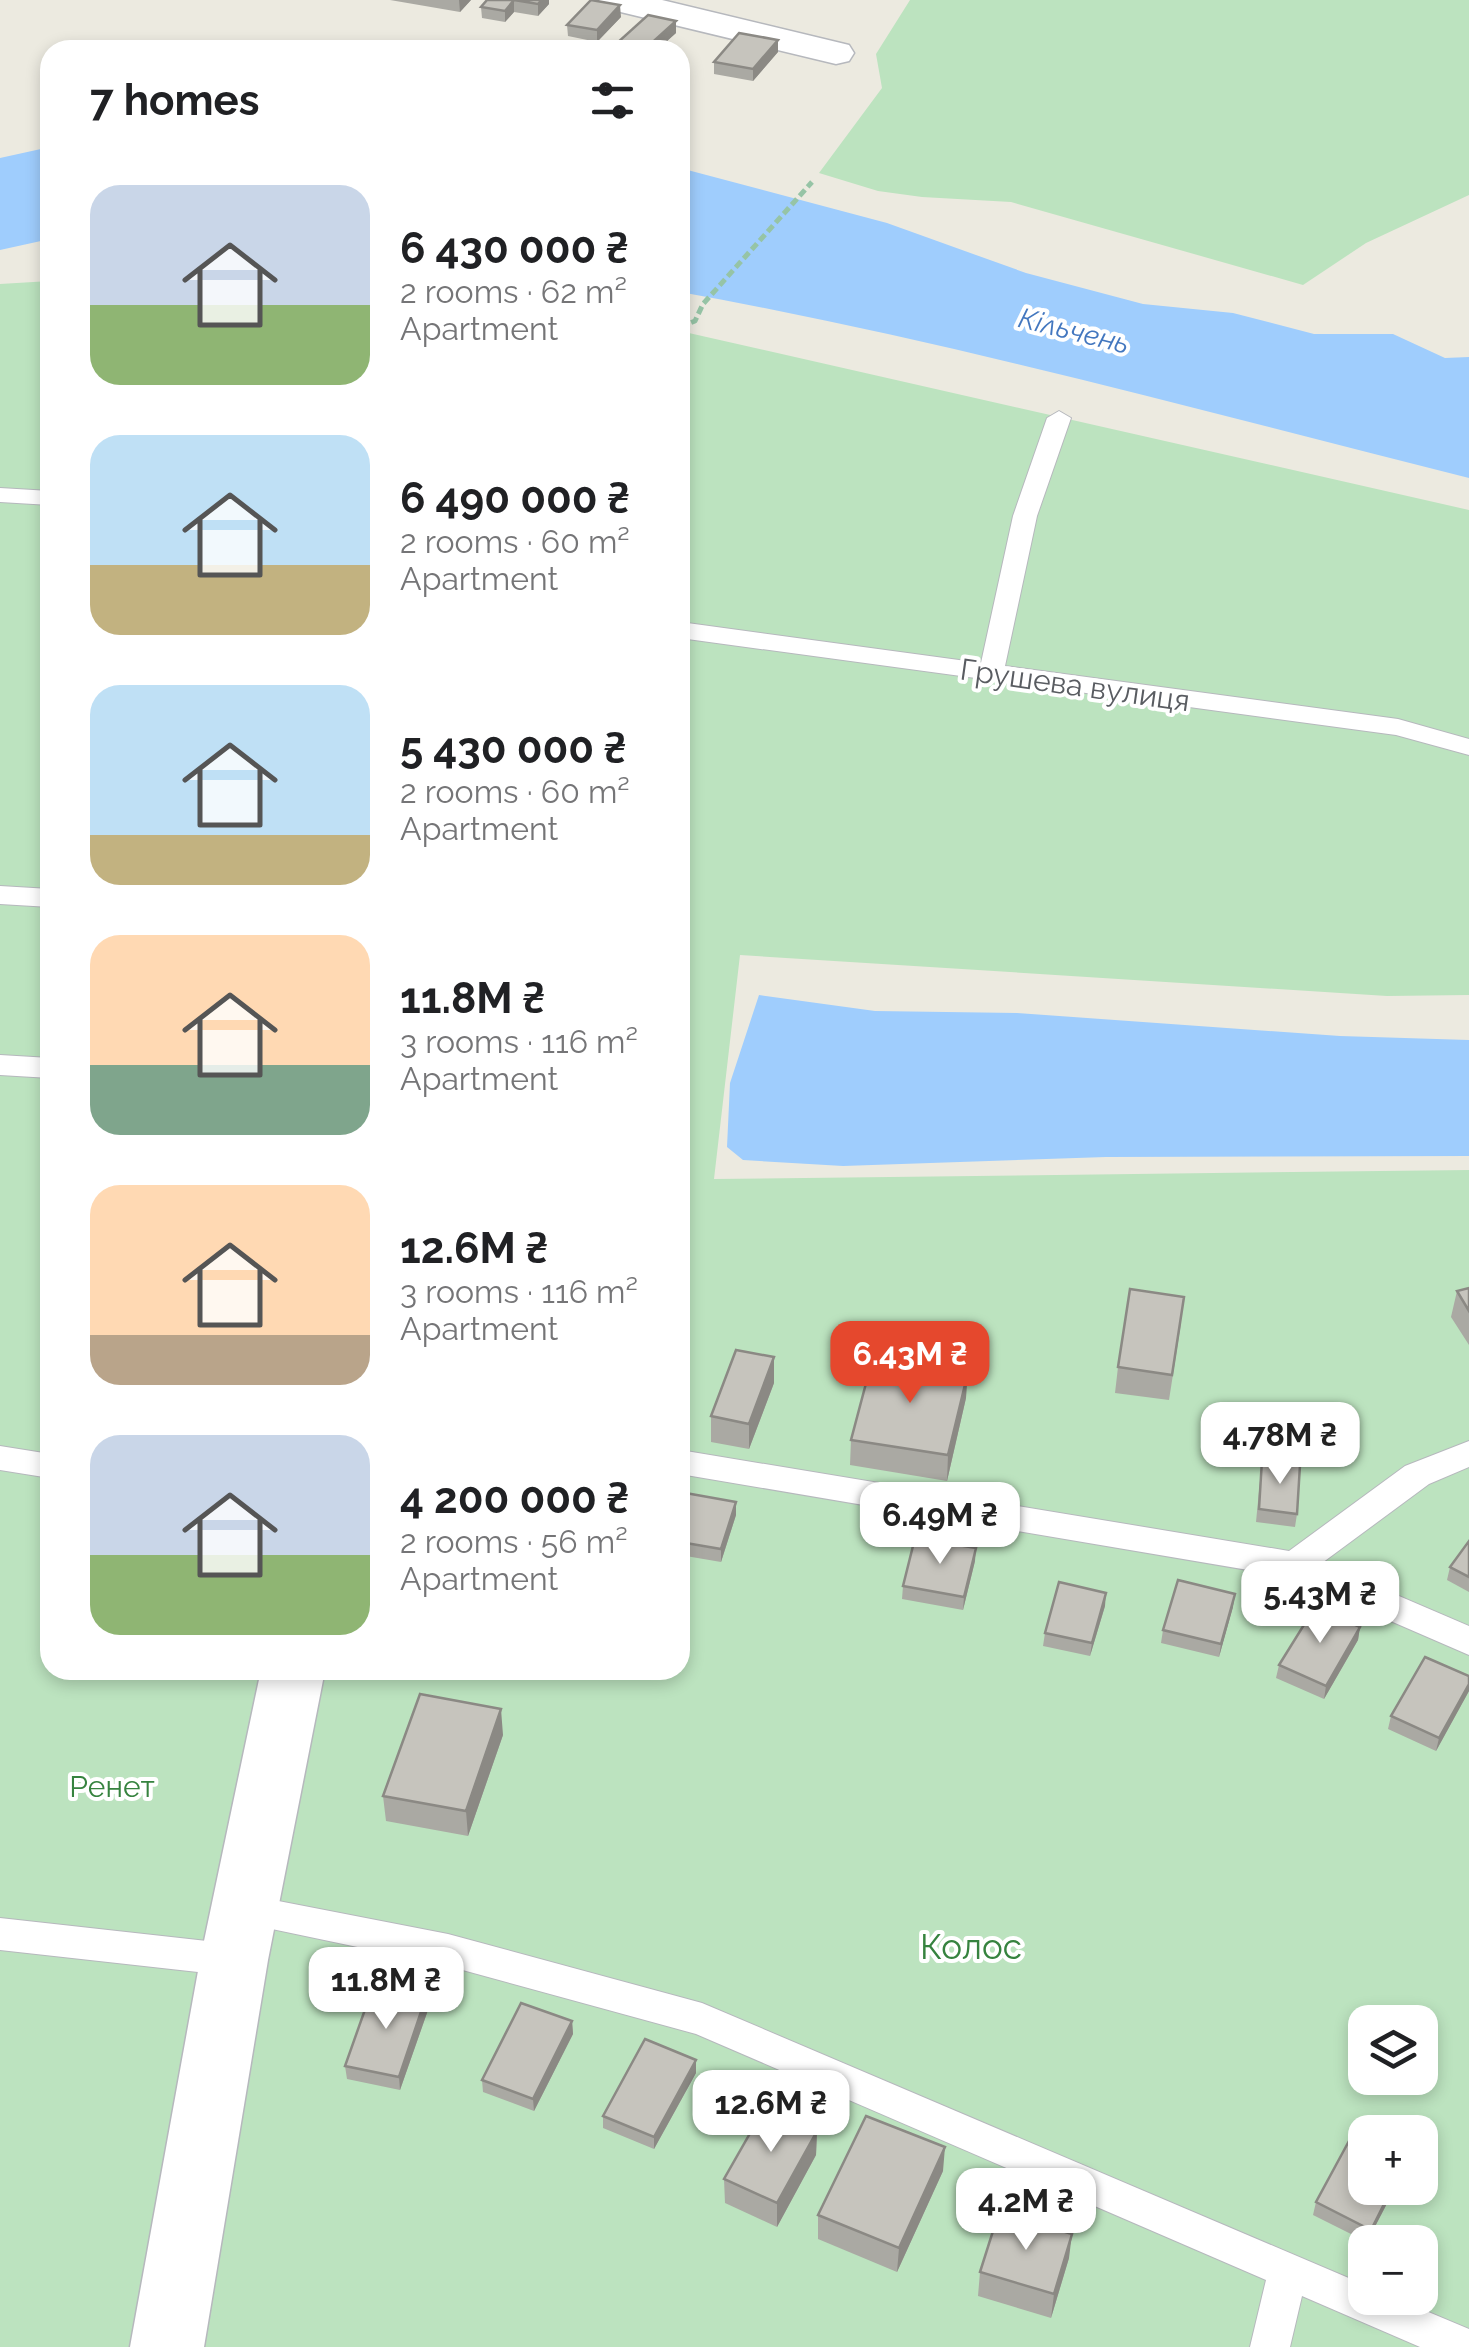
<!DOCTYPE html>
<meta charset="utf-8">
<style>
:root{--surface:#fff;--page:#f2f2f2;--text:#202124;--muted:#757577;--accent:#e5482d}
body{margin:0;font-family:Raleway,sans-serif;background:var(--page);color:var(--text);height:100vh;display:flex;flex-direction:column;font-size:38px;white-space:nowrap}
*{box-sizing:border-box;margin:0}
p{font-size:32px;color:var(--muted)}
.icon{flex:none;width:55px;height:55px;fill:none;stroke:currentColor;stroke-width:2;stroke-linecap:round;stroke-linejoin:round}
.map{position:relative;flex:1;overflow:hidden}
.side{position:absolute;left:40px;top:40px;width:650px;height:1640px;display:flex;flex-direction:column;background:var(--surface);border-radius:30px;box-shadow:0 5px 15px #0003}
.side>*{flex:none}
.controls{position:absolute;left:1348px;top:2005px;display:grid;gap:20px}
.controls a{display:grid;place-items:center;width:90px;height:90px;border-radius:20px;background:var(--surface);box-shadow:0 5px 15px #0003;font-size:50px}
.price{position:absolute;translate:-50% -85px;padding:0 22px;border-radius:20px;background:#fff;color:#222;font-size:32px;line-height:65px;filter:drop-shadow(0 2px 5px #0008)}
.price::after{content:'';position:absolute;left:50%;top:60px;width:30px;height:22px;margin-left:-15px;background:inherit;clip-path:polygon(0 0,100% 0,50% 100%)}
.price.on{background:var(--accent);color:#fff}
ul{padding:0;list-style:none}
li{display:flex;align-items:center;gap:30px;height:250px;padding:0 50px}
li span{display:grid;place-items:center;flex:none;width:280px;height:200px;border-radius:30px;color:#555}
li>.icon{margin-inline-start:auto}
span .icon{width:120px;height:120px;fill:#fffc;stroke-width:1}
li b{font-size:42px}
h2{display:flex;justify-content:space-between;align-items:center;height:120px;padding:0 50px;font-size:42px}
.map>svg:first-child{display:block}
.green{fill:#bce3bf;fill-rule:evenodd}
.water{fill:#9fcdfd}
.lines{fill:none;stroke-linecap:round;stroke-linejoin:round}
.lane-casing{stroke:#b6b8bd;stroke-width:2}
.street-casing{stroke:#b6b8bd;stroke-width:3}
.path{stroke:#96c4a6;stroke-width:5;stroke-dasharray:8 4;stroke-linecap:butt}
.lane{fill:#fff;fill-rule:evenodd}
.street{fill:#fff;fill-rule:evenodd}
.wall{fill:#aaa9a3}
.shaded-wall{fill:#8b8984}
.building{fill:#c6c4bd;stroke:#8b8984;stroke-width:2.5}
.labels{text-anchor:middle;dominant-baseline:central;stroke-width:8;stroke-linejoin:round;paint-order:stroke}
.far-water-label{font-size:28px;font-style:italic;fill:#4377bf;stroke:#fff}
.street-label{font-size:30px;fill:#595c61;stroke:#fff}
.park-label{font-size:30px;fill:#36833f;stroke:#fff}
.near-park-label{font-size:35px;fill:#36833f;stroke:#fff}
</style>
<div class="map">
<svg width="1469" height="2347" viewBox="0 0 1469 2347">
<rect width="100%" height="100%" fill="#eceae0"/>
<path class="green" d="M910,0H1469V195L1366,243L1303,285L1011,202L922,197L878,191L819,173L882,88L876,54Z
M50,281V1670H680V331L1469,510V995L1387,996L740,955L714,1179L1469,1170V2347H0V284ZM1365,2022H1420V2078H1365ZM1365,2132H1420V2188H1365ZM1365,2242H1420V2298H1365Z"/>
<path class="water" d="M50,147V239L0,250V158Z
M680,168L887,223L1026,273L1143,304L1233,313L1314,334H1393L1445,358L1469,357V478C1207,412 946,340 680,292Z
M759,995L875,1011L1017,1013L1340,1036L1469,1040V1156L1106,1157L843,1166L743,1160L727,1147L730,1083Z"/>
<g class="lines">
<g class="lane-casing">
<path id="lane" d="M1059,411L1071,418L1037,516L1005,666L1398,719L1469,739V755L1396,735L680,638V622L981,663L1013,516L1047,418Z
M0,488L50,491V505L0,502Z
M0,886L50,889V907L0,904Z
M0,1055L50,1058V1078L0,1075Z
M1469,1441V1467L1429,1484L1322,1563L1469,1626V1655L1289,1577L680,1474V1450L1289,1551L1405,1466Z
M0,1446L50,1454V1478L0,1470Z
M247,1895L448,1934L702,2003L1365,2285V2298H1395L1469,2329V2347H1420L1302,2296L1290,2347H1250L1266,2280L696,2034L448,1966L234,1921L229,1910L234,1899Z
M0,1918L234,1944L247,1949L253,1960L247,1971L234,1976L0,1950Z"/>
</g>
<g class="street-casing">
<path id="street" d="M599,0H662L849,45L854,53L849,61L836,64L604,8Z
M261,1670H325L268,1960L204,2347H130L200,1960Z"/>
</g>
<path class="path" d="M680,327L695,321L703,304L812,182"/>
<use href="#lane" class="lane"/>
<use href="#street" class="street"/>
</g>
<path class="wall" d="M390,0H471L460,12Z
M487,0H549V4L538,16L514,12L505,22L482,18L481,7Z
M621,17L597,42L568,36L567,25Z
M676,21V33L657,50H617V43Z
M778,52L753,81L714,74V62Z
M1469,1288V1345L1451,1317L1457,1291Z
M1181,1323L1169,1400L1115,1393L1118,1367Z
M774,1357V1383L749,1449L711,1442V1416Z
M966,1398L947,1481L850,1465L851,1440Z
M1262,1460L1297,1514L1295,1527L1256,1522Z
M680,1492L736,1515L721,1562L680,1555Z
M1469,1541V1592L1447,1580L1450,1567Z
M975,1561L963,1610L902,1599L903,1586Z
M1105,1606L1090,1656L1043,1646L1045,1633Z
M1233,1607L1219,1657L1161,1643L1163,1630Z
M1360,1627L1358,1640L1324,1699L1276,1678L1279,1665Z
M1469,1676V1691L1436,1751L1388,1729L1391,1716Z
M503,1735L468,1836L386,1821L383,1796Z
M426,1997L428,2010L400,2090L347,2079L345,2066Z
M572,2021L573,2034L534,2111L483,2092L482,2080Z
M696,2060V2073L654,2149L603,2128V2116Z
M817,2131L816,2155L777,2227L725,2203L724,2179Z
M943,2171L897,2272L818,2239V2215Z
M1395,2188L1367,2242L1313,2215L1316,2202Z
M1069,2258L1051,2318L978,2296L980,2272Z"/>
<path class="shaded-wall" d="M459,0H471L460,12Z
M514,0V12L505,22V11Z
M542,0H549V4L538,16V4Z
M620,5L621,17L597,42V30Z
M676,21V33L657,50H644Z
M778,40V52L753,81V69Z
M774,1357V1383L749,1449V1424Z
M968,1372L966,1398L947,1481L948,1455Z
M736,1502V1515L721,1562V1549Z
M976,1548L975,1561L963,1610L964,1597Z
M1106,1593L1105,1606L1090,1656L1092,1643Z
M1235,1594L1233,1607L1219,1657L1221,1644Z
M1360,1627L1358,1640L1324,1699L1326,1686Z
M1469,1684V1691L1436,1751L1439,1738Z
M501,1709L503,1735L468,1836L466,1811Z
M426,1997L428,2010L400,2090L399,2077Z
M572,2021L573,2034L534,2111L533,2099Z
M696,2060V2073L654,2149V2137Z
M817,2131L816,2155L777,2227V2203Z
M945,2147L943,2171L897,2272L899,2248Z
M1392,2188H1395L1367,2242L1371,2230Z
M1072,2234L1069,2258L1051,2318L1054,2294Z"/>
<path class="building" d="M487,0H542L538,4L514,0L505,11L481,7Z
M591,0L620,5L597,30L567,25Z
M648,15L676,21L644,50L617,43Z
M739,33L778,40L753,69L714,62Z
M1469,1288V1311L1457,1291Z
M1130,1289L1184,1297L1172,1375L1118,1367Z
M736,1350L774,1357L749,1424L711,1416Z
M873,1357L968,1372L948,1455L851,1440Z
M1262,1460L1300,1465L1297,1514L1259,1509Z
M680,1492L736,1502L721,1549L680,1542Z
M915,1538L976,1548L964,1597L903,1586Z
M1469,1541V1577L1450,1567Z
M1178,1580L1235,1594L1221,1644L1163,1630Z
M1059,1582L1106,1593L1092,1643L1045,1633Z
M1315,1607L1360,1627L1326,1686L1279,1665Z
M1425,1657L1469,1676V1684L1439,1738L1391,1716Z
M420,1694L501,1709L466,1811L383,1796Z
M373,1987L426,1997L399,2077L345,2066Z
M521,2003L572,2021L533,2099L482,2080Z
M645,2039L696,2060L654,2137L603,2116Z
M765,2107L817,2131L777,2203L724,2179Z
M866,2116L945,2147L899,2248L818,2215Z
M1356,2128L1365,2132V2188H1392L1371,2230L1316,2202Z
M999,2212L1072,2234L1054,2294L980,2272Z"/>
<g class="labels">
<g class="far-water-label">
<text transform="translate(1074 331) rotate(14)">Кільчень</text>
</g>
<g class="street-label">
<text transform="translate(1075 685) rotate(8)">Грушева вулиця</text>
</g>
<g class="park-label">
<text x="112" y="1786">Ренет</text>
</g>
<g class="near-park-label">
<text x="971" y="1946">Колос</text>
</g>
</g>
</svg>
<div class="controls">
<a><svg class="icon" aria-label="layers" viewBox="0 0 24 24"><path d="M12 4l9 5-9 5-9-5zM3 14l9 5 9-5"/></svg></a>
<a>+</a>
<a>−</a>
</div>
<b class="price on" style="left:910px;top:1406px">6.43M ₴</b>
<b class="price" style="left:1280px;top:1487px">4.78M ₴</b>
<b class="price" style="left:940px;top:1567px">6.49M ₴</b>
<b class="price" style="left:1320px;top:1646px">5.43M ₴</b>
<b class="price" style="left:386px;top:2032px">11.8M ₴</b>
<b class="price" style="left:771px;top:2155px">12.6M ₴</b>
<b class="price" style="left:1026px;top:2253px">4.2M ₴</b>
<section class="side">
<h2>7 homes<svg class="icon" aria-label="filters" viewBox="0 0 24 24"><path d="M4 7h16M4 17h16"/><circle cx="9" cy="7" r="2"/><circle cx="15" cy="17" r="2"/></svg></h2>
<ul>
<li><span style="background:linear-gradient(#c9d6e8 60%,#8fb573 0)"><svg class="icon" aria-label="home" viewBox="0 0 24 24"><path d="M3 11l9-7 9 7M6 9v11h12V9"/></svg></span><div><b>6 430 000 ₴</b><p>2 rooms · 62 m²</p><p>Apartment</p></div></li>
<li><span style="background:linear-gradient(#bfe0f5 65%,#c2b280 0)"><svg class="icon" aria-label="home" viewBox="0 0 24 24"><path d="M3 11l9-7 9 7M6 9v11h12V9"/></svg></span><div><b>6 490 000 ₴</b><p>2 rooms · 60 m²</p><p>Apartment</p></div></li>
<li><span style="background:linear-gradient(#bfe0f5 75%,#c2b280 0)"><svg class="icon" aria-label="home" viewBox="0 0 24 24"><path d="M3 11l9-7 9 7M6 9v11h12V9"/></svg></span><div><b>5 430 000 ₴</b><p>2 rooms · 60 m²</p><p>Apartment</p></div></li>
<li><span style="background:linear-gradient(#ffd9b3 65%,#7fa58c 0)"><svg class="icon" aria-label="home" viewBox="0 0 24 24"><path d="M3 11l9-7 9 7M6 9v11h12V9"/></svg></span><div><b>11.8M ₴</b><p>3 rooms · 116 m²</p><p>Apartment</p></div></li>
<li><span style="background:linear-gradient(#ffd9b3 75%,#b9a48a 0)"><svg class="icon" aria-label="home" viewBox="0 0 24 24"><path d="M3 11l9-7 9 7M6 9v11h12V9"/></svg></span><div><b>12.6M ₴</b><p>3 rooms · 116 m²</p><p>Apartment</p></div></li>
<li><span style="background:linear-gradient(#c9d6e8 60%,#8fb573 0)"><svg class="icon" aria-label="home" viewBox="0 0 24 24"><path d="M3 11l9-7 9 7M6 9v11h12V9"/></svg></span><div><b>4 200 000 ₴</b><p>2 rooms · 56 m²</p><p>Apartment</p></div></li>
</ul>
</section>
</div>
